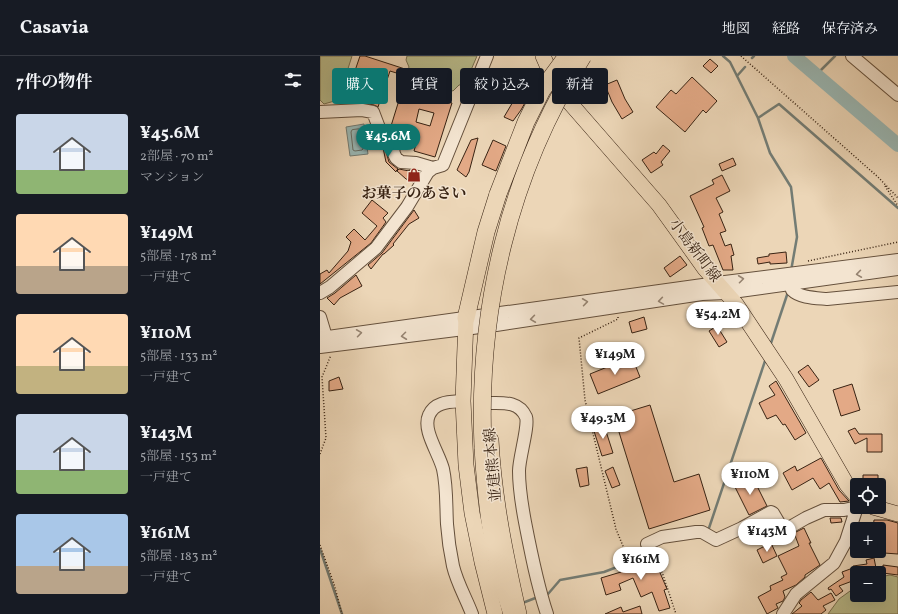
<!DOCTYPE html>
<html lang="ja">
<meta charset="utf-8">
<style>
:root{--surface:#171b24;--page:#20242c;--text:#f1f3f6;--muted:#9ea1a6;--line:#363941;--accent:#0f766e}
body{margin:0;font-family:Vollkorn,"Noto Serif JP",serif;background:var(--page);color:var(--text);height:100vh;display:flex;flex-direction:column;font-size:15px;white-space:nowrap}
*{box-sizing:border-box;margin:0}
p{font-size:13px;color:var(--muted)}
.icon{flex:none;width:22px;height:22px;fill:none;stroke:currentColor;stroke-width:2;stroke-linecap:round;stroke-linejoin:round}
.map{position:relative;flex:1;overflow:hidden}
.drawer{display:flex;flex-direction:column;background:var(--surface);width:320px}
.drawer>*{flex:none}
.guide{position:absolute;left:12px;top:12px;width:380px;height:36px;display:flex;gap:8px}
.controls{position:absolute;left:530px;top:422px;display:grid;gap:8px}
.controls a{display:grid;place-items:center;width:36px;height:36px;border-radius:4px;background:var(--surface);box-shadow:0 4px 16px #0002;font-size:20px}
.price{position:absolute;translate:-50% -34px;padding:0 9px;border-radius:14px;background:#fff;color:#222;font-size:13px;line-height:26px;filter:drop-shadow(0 1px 2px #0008)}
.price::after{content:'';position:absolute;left:50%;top:24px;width:12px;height:9px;margin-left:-6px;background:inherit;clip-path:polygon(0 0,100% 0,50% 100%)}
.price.active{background:var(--accent);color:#fff}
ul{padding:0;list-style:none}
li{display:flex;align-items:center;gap:12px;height:100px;padding:0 16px}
li span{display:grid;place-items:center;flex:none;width:112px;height:80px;border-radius:4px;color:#555}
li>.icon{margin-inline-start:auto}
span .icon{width:48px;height:48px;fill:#fffc;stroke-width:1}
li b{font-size:17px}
h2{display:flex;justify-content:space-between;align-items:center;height:48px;padding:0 16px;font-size:17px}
.pill{padding:0 14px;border-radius:4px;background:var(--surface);box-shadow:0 4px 16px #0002;font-size:14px;line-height:36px}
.pill.active{background:var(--accent);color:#fff}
header{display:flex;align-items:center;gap:24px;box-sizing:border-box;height:56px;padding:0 20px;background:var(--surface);border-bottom:1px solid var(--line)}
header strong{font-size:19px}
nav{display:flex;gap:22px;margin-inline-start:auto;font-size:14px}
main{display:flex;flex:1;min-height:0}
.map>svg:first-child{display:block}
.green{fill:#babd8d;stroke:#797050}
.water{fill:#9ab8b5;stroke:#737c74}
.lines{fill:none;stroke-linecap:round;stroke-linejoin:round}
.shore{stroke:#696e64;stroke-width:1}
.stream{stroke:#737c74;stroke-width:2.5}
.river{stroke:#9ab8b5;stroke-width:14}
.building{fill:#e3a986;stroke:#382313;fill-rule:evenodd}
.minor-casing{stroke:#65503c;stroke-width:14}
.major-casing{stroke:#382313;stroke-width:16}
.highway-casing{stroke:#382313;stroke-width:18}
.path{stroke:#382313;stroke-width:1.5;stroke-dasharray:1 2;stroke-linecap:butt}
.minor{stroke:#f3e4d0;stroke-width:12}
.major{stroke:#ecd6b7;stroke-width:15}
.highway{stroke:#ecd6b7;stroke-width:17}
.highway-bridge-casing{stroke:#382313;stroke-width:18;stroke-linecap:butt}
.highway-bridge{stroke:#ecd6b7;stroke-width:17}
.oneway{stroke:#968472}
.labels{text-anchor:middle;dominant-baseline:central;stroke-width:3;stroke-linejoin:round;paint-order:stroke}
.poi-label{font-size:15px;font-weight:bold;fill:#382313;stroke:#f3e4d0}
.street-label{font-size:15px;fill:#382313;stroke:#f3e4d0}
</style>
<header>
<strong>Casavia</strong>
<nav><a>地図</a><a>経路</a><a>保存済み</a></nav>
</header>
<main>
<section class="drawer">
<h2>7件の物件<svg class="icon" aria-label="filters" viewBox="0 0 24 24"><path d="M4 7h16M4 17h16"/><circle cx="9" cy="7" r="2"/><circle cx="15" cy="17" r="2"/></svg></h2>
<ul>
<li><span style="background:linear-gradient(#c9d6e8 70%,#8fb573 0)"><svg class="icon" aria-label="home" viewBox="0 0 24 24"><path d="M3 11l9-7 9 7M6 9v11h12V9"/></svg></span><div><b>¥45.6M</b><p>2部屋 · 70 m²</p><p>マンション</p></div></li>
<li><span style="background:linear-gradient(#ffd9b3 65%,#b9a48a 0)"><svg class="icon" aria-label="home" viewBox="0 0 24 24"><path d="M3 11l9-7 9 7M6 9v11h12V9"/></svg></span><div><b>¥149M</b><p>5部屋 · 178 m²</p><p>一戸建て</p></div></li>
<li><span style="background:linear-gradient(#ffd9b3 65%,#c2b280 0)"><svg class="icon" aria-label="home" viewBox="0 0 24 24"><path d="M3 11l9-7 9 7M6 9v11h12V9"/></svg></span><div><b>¥110M</b><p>5部屋 · 133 m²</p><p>一戸建て</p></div></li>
<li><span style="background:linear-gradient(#c9d6e8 70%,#8fb573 0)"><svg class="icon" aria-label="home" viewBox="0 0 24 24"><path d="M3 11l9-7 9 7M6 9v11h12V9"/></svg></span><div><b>¥143M</b><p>5部屋 · 153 m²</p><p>一戸建て</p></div></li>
<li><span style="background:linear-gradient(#a9c7e8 65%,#b9a48a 0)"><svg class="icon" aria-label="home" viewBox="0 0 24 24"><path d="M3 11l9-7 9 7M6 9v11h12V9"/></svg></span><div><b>¥161M</b><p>5部屋 · 183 m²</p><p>一戸建て</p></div></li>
</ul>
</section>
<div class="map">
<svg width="578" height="558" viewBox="0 0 578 558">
<rect width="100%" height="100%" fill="#ecd6b7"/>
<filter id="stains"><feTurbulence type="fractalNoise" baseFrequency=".005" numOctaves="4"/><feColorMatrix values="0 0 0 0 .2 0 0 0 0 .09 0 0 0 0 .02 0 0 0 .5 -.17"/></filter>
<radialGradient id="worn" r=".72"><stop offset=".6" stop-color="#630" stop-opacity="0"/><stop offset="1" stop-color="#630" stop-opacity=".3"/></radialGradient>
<path class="green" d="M0,0H32L18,44L4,48L0,44Z
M87,0H157L145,28L139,29L133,35L86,19L89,11L86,4Z
M570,519L578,521V558H508L519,543L537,530V539H559V521Z"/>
<path class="water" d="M44,68L48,98L30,100L26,71Z"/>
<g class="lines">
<path class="shore" d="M39,73L41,74L43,93L42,94L35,95L33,94L31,76L32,74Z"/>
<path class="stream" d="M403,0L410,6L438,62L450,97L471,131L477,181L471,215
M432,2L434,0
M496,19L515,0
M417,20L425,11
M438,62L459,48L578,152
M450,290L468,236
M388,475L446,302
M0,493L22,558
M225,539L228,538L240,524L284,516L297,511L331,492
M205,546L218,541"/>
<path class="river" d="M474,0L578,89"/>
</g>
<path class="building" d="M40,0H45L85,13L83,19L70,15L58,51L54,49L43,47H33L25,44Z
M390,3L398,10L391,17L383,10Z
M372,21L397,45L386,57L383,54L365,76L336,51L351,34L356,38Z
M297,24L305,43L313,56L302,63L292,46L285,29Z
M84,28L104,35L103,37L132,47L115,101L94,95L96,88L79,83V81L96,78L71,70ZM99,53L114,57L110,70L96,66Z
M197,39L206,45L201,54L193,65L184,61Z
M158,82L149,116L146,121L137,114L151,84Z
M173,84L186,90L176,115L162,109Z
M62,87L65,88L67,99L69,106L78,113L76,115V116L66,106Z
M343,89L350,95L341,106L343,109L331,117L322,104L334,96L336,98Z
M413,102L416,109L402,115L399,108Z
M79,113L89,115V114L99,116L93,126L86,123L77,115Z
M402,119L410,135L396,142L403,156L399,158L406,175L400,177L405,190L411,188L414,199L411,200L413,214H403L393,189L389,190L382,172L384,171L370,140L394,128L392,124Z
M52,144L68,157L63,162L66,166L51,187L0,228V218L7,214L9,217L28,195L31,186L26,181L34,173L45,184L57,170L42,157Z
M94,154L99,162L89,168L73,188L74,189L64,198H63L51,213L48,209L62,197Z
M466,196L467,207L450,208V206L438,208L437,202L449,200V198Z
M360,200L367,209L350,221L344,212Z
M36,219L42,230L20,242L14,249L7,242L15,237Z
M324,261L327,273L312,277L309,266Z
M397,270L407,286L399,291L389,275Z
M312,301L320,321L278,338L270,318Z
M488,309L499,324L489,331L478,316Z
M19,321L23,333L9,335V325Z
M456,325L486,377L475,384L465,368L463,369L456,359L447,363L439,347L455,339L449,330Z
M532,328L540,354L521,360L513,334Z
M330,349L354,426L379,418L390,454L329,473L294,360Z
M284,369L293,397L282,400L273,372Z
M535,372L539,378H562V396H547V382L535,388L528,375Z
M501,402L519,434L529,445L520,446L509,427L500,433L493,422L472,434L463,417L475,410L477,415Z
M267,411L269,429L260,431L256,413Z
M293,411L300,429L292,432L285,415Z
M543,419H558V429H543Z
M432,420L447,450L429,459L414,429Z
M510,462H521L522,466L511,467Z
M554,464H567L578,467V498L564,497L565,476L559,475V473H553Z
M484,472L491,487H489L500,509L485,519V521L476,529L463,535L465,541L463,545L456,548L458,552L447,558L438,541L451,534L450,530L463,524L461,521L467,518L458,500L479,490L474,477Z
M451,487L457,500L443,507L437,494Z
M332,498L347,533L344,534L350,552L339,555L332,536L321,541L313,522L299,528L301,534L286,539L281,522L301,516L300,514L322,504V502Z
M554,502L557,517H537V521H534L535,524L519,530L523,535L516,540L511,533L509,534L508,532L524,521L522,516L533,512V510L547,508L546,504Z
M563,509L578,511V519L563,517Z
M491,536L498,544L511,537L515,544L503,550L506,554L501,558H472L482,550L479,547L481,544Z
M320,550L322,558H285L301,551L303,556Z"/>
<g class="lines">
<g class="minor-casing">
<path id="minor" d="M532,0L578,39
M0,56L42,54L53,56L61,77L65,81L68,80L71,81L74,98L76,102L81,106L96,107L113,112
M474,222L472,234C480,242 496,242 507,243L578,236
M0,237L10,231L56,192L87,151L108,116L113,112L123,109L167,0
M0,261L6,281
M0,282L397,227L578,204
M0,291L176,269L382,238L405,237L578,213
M143,345C131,346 115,345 109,359C102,374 119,397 123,413C127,431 126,450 127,468C128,482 130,496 133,510C137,527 146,542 152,558
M169,347C183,347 199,345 206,361C209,370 199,402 199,415C199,432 202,450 205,466C211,497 217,528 227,558
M327,488L342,481L376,476H382L396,484L422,472L451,456L453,457L463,474H465L486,462L504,454H524L537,451
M463,558L476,538L514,507L526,485L537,451"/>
</g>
<g class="major-casing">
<path id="major" d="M223,0L234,25L250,47L339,149L385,213L416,248L466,323L527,429L537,441
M146,262L143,345L146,409L152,457L162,506L175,558
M171,384C174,443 186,501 199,558
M553,451L578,458"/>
</g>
<g class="highway-casing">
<path id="highway" d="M146,262L166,176L178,138
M163,391C165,426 168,461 175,495C179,517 185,537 192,558"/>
</g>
<path class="path" d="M421,0L558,121L578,142
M565,130L578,150
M488,205L578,186
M298,261V263L259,282L265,344L296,473L307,500L319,493
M0,398L6,382L2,321L11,299
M0,489L14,528L22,558
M334,496L343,519L356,558"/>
<use href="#minor" class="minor"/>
<use href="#major" class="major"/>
<use href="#highway" class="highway"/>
<g class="highway-bridge-casing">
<path id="highway-bridge" d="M178,138L206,66L222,34L247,0
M163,391C157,254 189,117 263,0"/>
</g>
<use href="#highway-bridge" class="highway-bridge"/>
</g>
<defs><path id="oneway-chevron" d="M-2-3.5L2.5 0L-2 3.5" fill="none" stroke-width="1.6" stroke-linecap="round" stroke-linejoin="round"/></defs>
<g class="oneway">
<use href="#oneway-chevron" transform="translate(539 218) rotate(172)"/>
<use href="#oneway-chevron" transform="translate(421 223) rotate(-7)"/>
<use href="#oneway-chevron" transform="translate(341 245) rotate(171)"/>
<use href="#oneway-chevron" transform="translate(265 246) rotate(-8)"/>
<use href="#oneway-chevron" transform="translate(213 263) rotate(172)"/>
<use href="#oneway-chevron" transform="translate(39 277) rotate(-8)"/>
<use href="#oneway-chevron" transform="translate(84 280) rotate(173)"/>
</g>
<defs>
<g id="shop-bare" transform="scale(1.08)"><path d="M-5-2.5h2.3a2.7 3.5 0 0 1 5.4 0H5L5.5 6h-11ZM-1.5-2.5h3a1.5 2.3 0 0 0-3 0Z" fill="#8f2418" stroke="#f3e4d0" stroke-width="2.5" paint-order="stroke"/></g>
</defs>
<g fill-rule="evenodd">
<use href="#shop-bare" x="94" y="119"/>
</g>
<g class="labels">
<g class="poi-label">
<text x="94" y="138">お菓子のあさい</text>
</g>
<g class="street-label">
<text transform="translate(374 195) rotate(53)">小島新町線</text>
<text transform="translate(174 409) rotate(-95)">並建熊本線</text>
</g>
</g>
<rect width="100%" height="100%" filter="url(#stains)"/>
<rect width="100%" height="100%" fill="url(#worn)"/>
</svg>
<div class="controls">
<a><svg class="icon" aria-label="locate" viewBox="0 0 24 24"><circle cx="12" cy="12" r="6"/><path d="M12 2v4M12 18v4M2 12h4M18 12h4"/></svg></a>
<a>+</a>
<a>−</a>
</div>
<b class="price active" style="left:68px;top:102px">¥45.6M</b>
<b class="price" style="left:398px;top:280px">¥54.2M</b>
<b class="price" style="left:295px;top:320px">¥149M</b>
<b class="price" style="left:283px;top:384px">¥49.3M</b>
<b class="price" style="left:430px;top:440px">¥110M</b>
<b class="price" style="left:447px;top:497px">¥143M</b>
<b class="price" style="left:321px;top:525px">¥161M</b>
<div class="guide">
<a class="pill active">購入</a>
<a class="pill">賃貸</a>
<a class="pill">絞り込み</a>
<a class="pill">新着</a>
</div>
</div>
</main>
